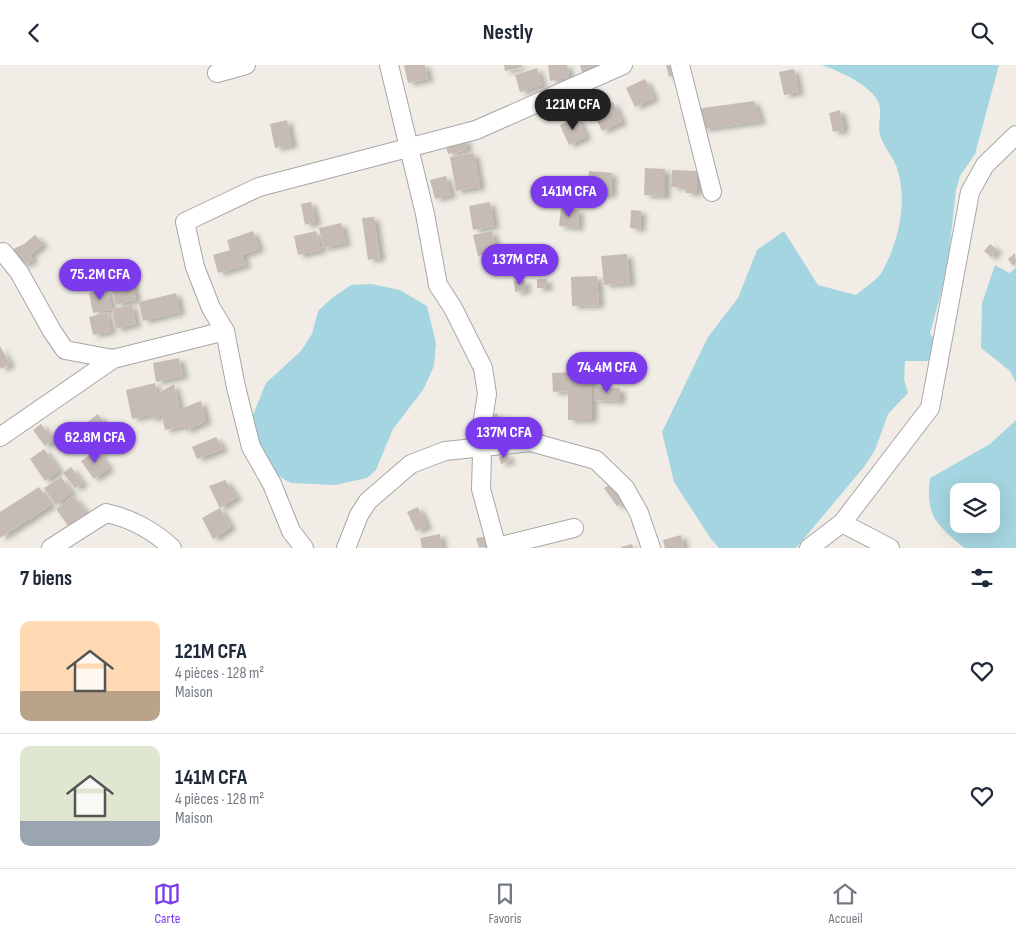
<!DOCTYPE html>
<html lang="fr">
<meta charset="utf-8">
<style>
:root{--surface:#fff;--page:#f6f6f7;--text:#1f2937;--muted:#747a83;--line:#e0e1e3;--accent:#7c3aed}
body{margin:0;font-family:"Sofia Sans Condensed",sans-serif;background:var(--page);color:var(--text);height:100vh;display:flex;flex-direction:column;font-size:19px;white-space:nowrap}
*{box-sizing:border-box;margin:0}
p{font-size:16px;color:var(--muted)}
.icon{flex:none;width:28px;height:28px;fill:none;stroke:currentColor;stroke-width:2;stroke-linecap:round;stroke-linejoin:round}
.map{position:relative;height:483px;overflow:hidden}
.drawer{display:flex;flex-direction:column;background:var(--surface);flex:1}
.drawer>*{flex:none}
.controls{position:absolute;left:950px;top:418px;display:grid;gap:10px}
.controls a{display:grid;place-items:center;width:50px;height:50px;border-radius:10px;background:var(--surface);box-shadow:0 5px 20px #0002;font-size:25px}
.price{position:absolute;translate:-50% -42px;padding:0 11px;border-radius:18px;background:var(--accent);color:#fff;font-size:16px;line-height:32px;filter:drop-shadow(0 1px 2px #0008)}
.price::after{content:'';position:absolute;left:50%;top:30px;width:15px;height:11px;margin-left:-8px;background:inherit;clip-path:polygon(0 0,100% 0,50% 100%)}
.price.current{background:#222;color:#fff}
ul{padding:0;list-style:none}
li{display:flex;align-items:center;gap:15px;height:125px;padding:0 20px}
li+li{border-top:1px solid var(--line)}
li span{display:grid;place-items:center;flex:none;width:140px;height:100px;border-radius:10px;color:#555}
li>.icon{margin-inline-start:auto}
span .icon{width:60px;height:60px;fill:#fffc;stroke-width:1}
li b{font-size:21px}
h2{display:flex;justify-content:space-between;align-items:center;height:60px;padding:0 20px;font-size:21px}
header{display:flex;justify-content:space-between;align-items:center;height:65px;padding:0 20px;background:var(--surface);font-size:22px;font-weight:700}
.tab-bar{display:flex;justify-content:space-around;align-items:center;height:70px;border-top:1px solid var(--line);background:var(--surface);font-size:14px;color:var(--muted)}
.tab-bar a{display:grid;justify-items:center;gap:2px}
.tab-bar .current{color:var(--accent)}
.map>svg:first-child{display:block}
.water{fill:#a5d5e0;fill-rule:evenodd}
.building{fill:#c6bcb5;filter:url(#shadow)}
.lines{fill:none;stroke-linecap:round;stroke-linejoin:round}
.minor-casing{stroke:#a7a7a7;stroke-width:20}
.minor{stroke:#fff;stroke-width:18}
</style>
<header><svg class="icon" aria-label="back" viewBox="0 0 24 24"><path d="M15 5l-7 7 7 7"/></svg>Nestly<svg class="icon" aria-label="search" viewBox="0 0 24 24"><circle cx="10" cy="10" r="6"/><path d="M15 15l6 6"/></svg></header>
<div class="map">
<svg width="1016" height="483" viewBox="0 0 1016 483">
<defs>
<filter id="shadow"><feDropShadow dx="5.5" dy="3" stdDeviation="2.5" flood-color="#0004"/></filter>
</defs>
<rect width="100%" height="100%" fill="#f1ede6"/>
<path class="water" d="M821,0H999L975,89L960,111L956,125L947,205L930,269L940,282L936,296H905L904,314L908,328L888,349L875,385L864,402L796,483H719L711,474L674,417L662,367L708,272L738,233L757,185L784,166L818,220L856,230C864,223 877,215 882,207C899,176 908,137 897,103C893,92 885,83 881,73C877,61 881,54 880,43C878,23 838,5 821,0Z
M995,200L1009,208L1016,203V318L1010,306L981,283L982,238Z
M372,219L400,225L427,241L436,278L434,301L423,325L393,364L376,405L367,413L335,420L291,418L271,407L258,381L251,355L266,318L301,286L312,269L318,246L332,233L351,220Z
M1016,355V483H964C937,460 925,451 930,413L990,379ZM959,426H991V459H959Z"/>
<path class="building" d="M404,0H425L428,14L408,18Z
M504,0H522V2L505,6Z
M548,0H567L569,12L550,16Z
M580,0H597L599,7L583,11Z
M666,0H676L679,9L669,12Z
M537,3L542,20L520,27L515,10Z
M794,4L799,27L784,30L779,7Z
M645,14L654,33L635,42L626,23Z
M754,36L761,56L703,64L696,44Z
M613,37L622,57L602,66L593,46Z
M840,45L844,65L833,67L829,48Z
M577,51L586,72L569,80L560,60Z
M287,55L292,80L275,83L270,59Z
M465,74L467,85L448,89L445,78Z
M474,88L480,122L456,126L450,92Z
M645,103L665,104V131L644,130Z
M672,105L697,106V128H686V122H671Z
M589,106L612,108L611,130L587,129Z
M446,111L451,130L435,134L430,115Z
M311,137L316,157L305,160L301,139Z
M490,137L494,161L473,165L469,141Z
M561,143L579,145L578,163L559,161Z
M631,145L641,146L640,164L630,163Z
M374,152L380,193L368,195L362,153Z
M341,158L346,178L323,183L319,163Z
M253,166L259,184L242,190L246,200L218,208L213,190L230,185L227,175Z
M316,166L321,185L298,190L294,171Z
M492,166L497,187L478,191L473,170Z
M35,170L43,179L30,190L33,195L23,200L13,184L24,179Z
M990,179L997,185L991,192L984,186Z
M1015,188L1016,198L1013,201L1008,194Z
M627,189L630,218L604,220L601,191Z
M597,211L599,240L572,241L571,212Z
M132,214L136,235L116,240L111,219Z
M537,214H547V223H537Z
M525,215V226L515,227L514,216Z
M107,223L112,244L93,248L89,228Z
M176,228L180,247L143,256L139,237Z
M132,240L136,259L116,264L112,244Z
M107,247L111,266L93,270L89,252Z
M0,281L10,299L1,304L0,302Z
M179,293L183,311L156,317L153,298Z
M576,307L577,313H592V355H568V326L553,327L552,308Z
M155,318L157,329L174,319L180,344L201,336L206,356L185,366L184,361L165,365L162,350L151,354L149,350L132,354L126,325Z
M594,322L620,323V336L594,335Z
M497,348L499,354L495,356L492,350Z
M98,349L115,373L100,386L82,361Z
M41,359L53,375L45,381L33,365Z
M216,372L223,384L197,394L192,382Z
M44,384L59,405L45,416L30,394Z
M97,385L109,403L94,414L81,396Z
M507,388L510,396L501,399L499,392Z
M71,402L83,418L75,423L63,408Z
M61,412L72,428L56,440L44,423Z
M225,415L237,432L220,443L209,421Z
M612,418L625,436L617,441L604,423Z
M39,422L51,440L0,473V447Z
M73,431L90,452L72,466L56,444Z
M418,442L427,461L416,466L407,447Z
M220,443L231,462L213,474L202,453Z
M440,469L442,483H422L420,473Z
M681,470L684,483H665L663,475Z
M489,471L492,480L479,483L476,473Z
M632,479L633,483H621V482Z"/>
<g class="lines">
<g class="minor-casing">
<path id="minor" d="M389,0L425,149L438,220L453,243L483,303L487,329L483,354L481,424L497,483
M680,0L712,127
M217,8L246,0
M3,187L19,207L52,266L65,285L113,294
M0,372L113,294L225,266
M842,458L890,483
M497,482L574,463
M51,483L106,448C130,453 154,466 172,483
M304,483L291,466L272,419L251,382L236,322L225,266L211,243L195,202L185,157L259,122L476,65L623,0
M346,483L359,450L368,436L411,399L445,386L531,377L596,395L625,423L639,448L651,483
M809,483L842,458L930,343L970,127L985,100L1016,70"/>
</g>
<use href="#minor" class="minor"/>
</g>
</svg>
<div class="controls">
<a><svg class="icon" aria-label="layers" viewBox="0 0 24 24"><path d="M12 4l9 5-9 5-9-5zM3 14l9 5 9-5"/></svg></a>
</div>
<b class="price current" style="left:573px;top:66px">121M CFA</b>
<b class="price" style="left:569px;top:153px">141M CFA</b>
<b class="price" style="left:520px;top:221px">137M CFA</b>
<b class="price" style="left:100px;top:236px">75.2M CFA</b>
<b class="price" style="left:607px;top:329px">74.4M CFA</b>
<b class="price" style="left:504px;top:394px">137M CFA</b>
<b class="price" style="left:95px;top:399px">62.8M CFA</b>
</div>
<section class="drawer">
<h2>7 biens<svg class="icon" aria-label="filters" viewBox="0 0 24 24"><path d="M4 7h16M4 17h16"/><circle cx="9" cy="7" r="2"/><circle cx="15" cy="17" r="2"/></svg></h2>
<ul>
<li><span style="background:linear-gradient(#ffd9b3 70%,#b9a48a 0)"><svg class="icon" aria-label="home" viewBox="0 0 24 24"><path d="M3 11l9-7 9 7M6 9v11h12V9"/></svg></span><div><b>121M CFA</b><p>4 pièces · 128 m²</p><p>Maison</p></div><svg class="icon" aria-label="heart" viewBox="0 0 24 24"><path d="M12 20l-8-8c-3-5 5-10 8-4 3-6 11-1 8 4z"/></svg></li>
<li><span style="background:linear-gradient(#dfe7d0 75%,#9aa5b1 0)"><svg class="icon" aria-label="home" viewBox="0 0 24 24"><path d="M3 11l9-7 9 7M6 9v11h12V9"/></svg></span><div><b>141M CFA</b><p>4 pièces · 128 m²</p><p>Maison</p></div><svg class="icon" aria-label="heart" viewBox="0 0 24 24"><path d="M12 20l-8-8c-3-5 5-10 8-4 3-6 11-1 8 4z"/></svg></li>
</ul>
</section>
<nav class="tab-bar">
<a class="current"><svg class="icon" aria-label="map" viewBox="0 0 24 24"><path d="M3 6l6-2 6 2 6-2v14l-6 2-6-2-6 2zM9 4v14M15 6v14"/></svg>Carte</a>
<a><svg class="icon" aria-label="saved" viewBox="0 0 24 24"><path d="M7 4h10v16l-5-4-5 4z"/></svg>Favoris</a>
<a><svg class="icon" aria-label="home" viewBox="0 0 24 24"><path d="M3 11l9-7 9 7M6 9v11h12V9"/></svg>Accueil</a>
</nav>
